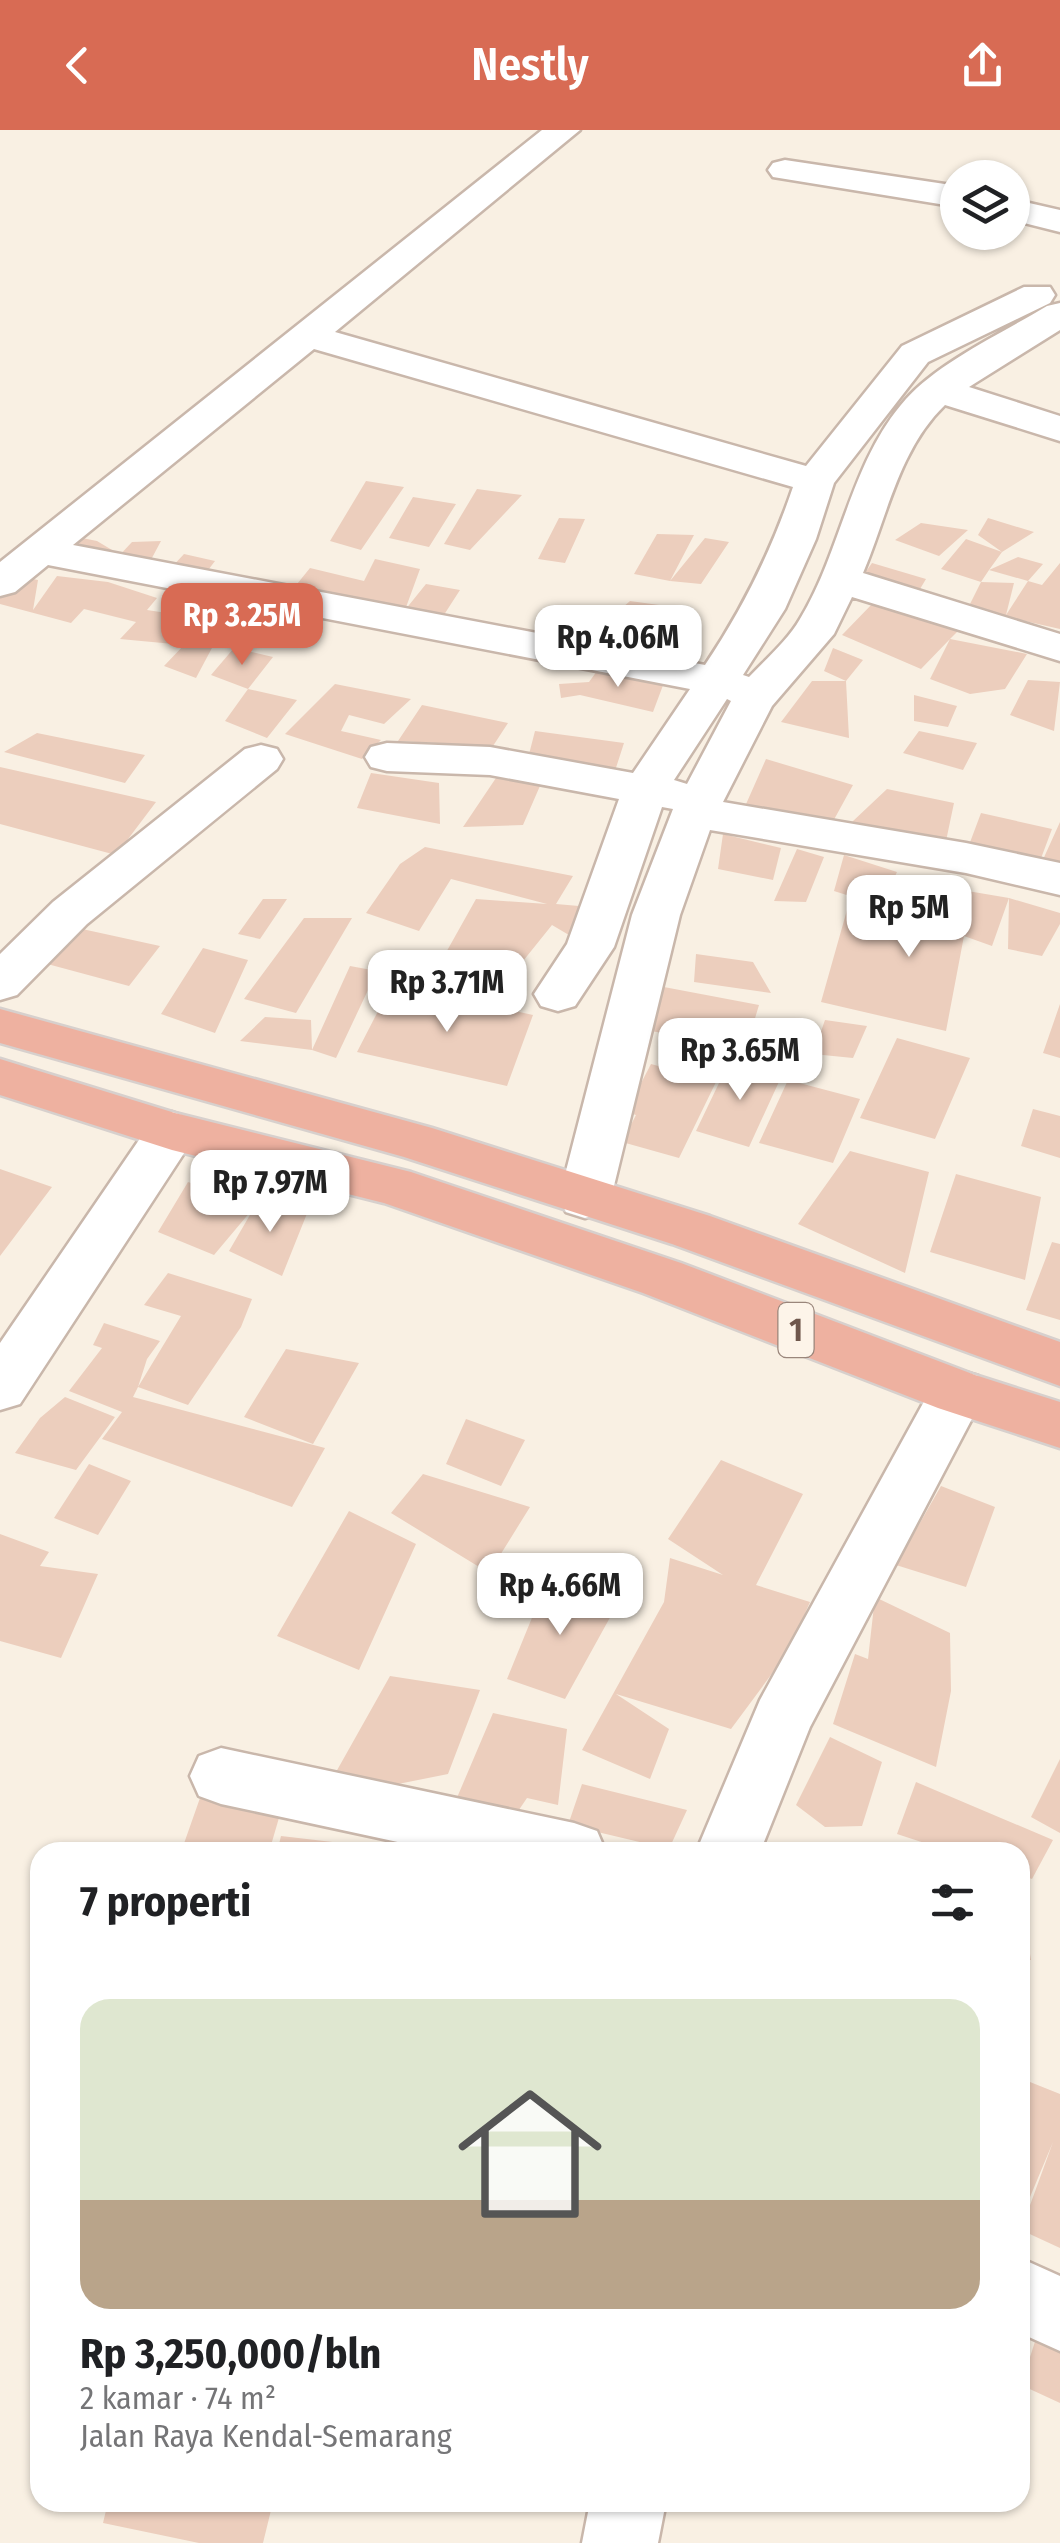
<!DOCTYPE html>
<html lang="id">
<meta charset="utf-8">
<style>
:root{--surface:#fff;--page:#f2f2f2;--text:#202124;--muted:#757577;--accent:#d86b54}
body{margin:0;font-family:"Fira Sans Condensed",sans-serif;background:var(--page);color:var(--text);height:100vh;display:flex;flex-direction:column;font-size:38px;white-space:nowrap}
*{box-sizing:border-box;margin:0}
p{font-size:32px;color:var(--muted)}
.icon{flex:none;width:55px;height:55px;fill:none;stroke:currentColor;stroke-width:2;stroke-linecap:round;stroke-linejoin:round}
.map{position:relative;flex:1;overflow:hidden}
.side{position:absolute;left:30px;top:1712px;width:1000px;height:670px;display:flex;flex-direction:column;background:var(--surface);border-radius:30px;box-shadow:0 2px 8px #0004}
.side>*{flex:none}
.controls{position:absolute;left:940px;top:30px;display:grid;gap:20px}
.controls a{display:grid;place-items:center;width:90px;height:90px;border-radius:50%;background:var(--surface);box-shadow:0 2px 8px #0004;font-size:50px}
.price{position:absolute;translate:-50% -85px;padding:0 22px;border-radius:20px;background:#fff;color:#222;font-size:32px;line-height:65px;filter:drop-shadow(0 2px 5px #0008)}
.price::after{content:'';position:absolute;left:50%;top:60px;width:30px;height:22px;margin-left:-15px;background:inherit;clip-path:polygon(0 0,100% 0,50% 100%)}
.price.on{background:var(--accent);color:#fff}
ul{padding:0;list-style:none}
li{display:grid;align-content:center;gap:20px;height:530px;padding:0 50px}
li span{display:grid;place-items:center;height:310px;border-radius:30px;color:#555}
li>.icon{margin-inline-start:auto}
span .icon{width:180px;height:180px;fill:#fffc;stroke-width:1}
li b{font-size:42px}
h2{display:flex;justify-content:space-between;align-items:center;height:120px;padding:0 50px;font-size:42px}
header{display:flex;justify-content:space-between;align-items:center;height:130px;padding:0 50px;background:var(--accent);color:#fff;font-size:45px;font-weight:600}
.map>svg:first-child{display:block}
.building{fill:#eccebd}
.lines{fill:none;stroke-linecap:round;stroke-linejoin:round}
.street-casing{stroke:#c9b7ab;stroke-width:5}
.highway-casing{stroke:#d7d0cd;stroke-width:5}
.street{fill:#fff;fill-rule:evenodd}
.highway{fill:#eeb1a0;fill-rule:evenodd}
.labels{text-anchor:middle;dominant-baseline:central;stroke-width:8;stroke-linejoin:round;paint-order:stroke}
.shield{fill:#fdf4e9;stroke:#9a867b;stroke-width:2.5}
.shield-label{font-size:32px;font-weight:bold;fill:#6f574c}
</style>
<header><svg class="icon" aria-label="back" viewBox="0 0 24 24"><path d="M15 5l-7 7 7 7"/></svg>Nestly<svg class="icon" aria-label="share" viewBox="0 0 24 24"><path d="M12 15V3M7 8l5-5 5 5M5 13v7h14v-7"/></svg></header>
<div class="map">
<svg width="1060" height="2413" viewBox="0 0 1060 2413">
<rect width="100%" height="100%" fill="#f9f0e3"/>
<path class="building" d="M366,351L404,357L361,420L330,411Z
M477,359L522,365L470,420L444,414Z
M413,367L456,374L429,417L389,408Z
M559,388L585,389L565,433L538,429Z
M988,388L1034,402L1002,422L989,440L1018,427L1043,434L1028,451L989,440L981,452L941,439L966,409L1002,422L978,405Z
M921,393L968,400L939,426L895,410Z
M657,404L694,405L670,451L705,408L729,412L701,454L670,451L634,444Z
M67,405L97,411L112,420L102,444L132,412L161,411L138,454L46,433Z
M184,424L215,431L193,460L156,454Z
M375,429L420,439L405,480L426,454L460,460L440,491L293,459L310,438L364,451Z
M872,433L926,449L917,464L860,450Z
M1060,433V499L968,478L981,452L1014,453L1006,485L1028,451L1042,455Z
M0,443L38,450L33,480L57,446L108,452L157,468L147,480L193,487L184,515L213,516L196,548L164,536L184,515L120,509L136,492L84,479L71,493L0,474Z
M630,471L695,480L691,498L614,485Z
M874,472L958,501L950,509L1027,524L1005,559L970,564L930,549L950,509L921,539L842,505Z
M225,481L260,483L237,503L216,493Z
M234,518L273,527L248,559L211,545Z
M833,518L863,530L846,551L824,541Z
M597,541L665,550L653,582L580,565L561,568L559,554L589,552Z
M1028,550L1060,552L1054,601L1010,585Z
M812,551H846L849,608L781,592Z
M335,554L411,569L384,594L349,585L341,601L381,610L362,629L285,604Z
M248,559L297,570L267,608L225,591Z
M914,565L957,576L948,597L914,591Z
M422,575L508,593L493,616L398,611Z
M535,601L624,613L613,647L527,632Z
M919,601L977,613L963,640L903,623Z
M37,603L145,625L125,653L4,622Z
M766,629L853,655L820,715L735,699Z
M0,637L156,672L116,725L0,694Z
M500,642L543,649L523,695L463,697Z
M371,643L439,653L440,694L357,678Z
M887,659L954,673L946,711L852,692Z
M981,683L1052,699L1040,731L969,715Z
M1060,692V738L1041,734Z
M723,704L781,718L773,750L718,739Z
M425,717L573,746L556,774L579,776L593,790L574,808L552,795L503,856L439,835L476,769L547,774L451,749L419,801L366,783L400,734Z
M797,719L824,727L806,772L774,771Z
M844,725L897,742L881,776L834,761Z
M950,758L1009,768L992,816L964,806L946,901L821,872L847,780L959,805L933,797Z
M1009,768L1060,783V794L1042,826L1008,819Z
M263,769H287L260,809L238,804Z
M304,788H352L296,883L244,869Z
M73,797L160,816L129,856L40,832Z
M203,818L248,830L215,903L161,884Z
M696,824L753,832L771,863L694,852Z
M350,836L377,841L336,928L312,920L240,911L265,887L311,890L312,920Z
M392,854L533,885L507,956L357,922Z
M648,854L759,875L747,915L636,899Z
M1060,874V928L1043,923Z
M825,890L867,896L853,928L813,924Z
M897,908L970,928L935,1009L860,988Z
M730,930L783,943L749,1017L696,1001Z
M651,934L716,952L679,1028L622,1012L636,985L626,982Z
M788,950L860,969L833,1033L759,1013Z
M1033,979L1060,986V1028L1021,1016Z
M850,1021L929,1042L905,1143L798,1094Z
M0,1039L52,1057L0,1126Z
M956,1044L1041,1067L1025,1150L930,1122Z
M188,1052L256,1075L214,1125L158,1102Z
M261,1066L308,1081L282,1146L229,1121Z
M1052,1112L1060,1114V1190L1026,1180Z
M168,1143L252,1169L241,1197L188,1275L138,1257L133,1267L325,1318L292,1377L102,1309L122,1282L69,1261L102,1218L93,1215L104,1193L160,1211L147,1229L138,1257L181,1186L144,1175Z
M286,1219L359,1233L313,1314L244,1287Z
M65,1267L115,1287L76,1340L15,1323L40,1288Z
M466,1289L525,1310L501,1356L446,1334Z
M721,1330L803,1364L756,1455L810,1472L788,1522L731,1599L616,1564L669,1599L650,1649L582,1620L664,1472L670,1428L723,1445L668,1409Z
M89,1334L131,1351L98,1405L54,1388Z
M423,1344L530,1377L489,1443L391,1383Z
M941,1356L995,1377L966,1457L896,1435Z
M349,1381L416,1414L359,1540L277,1506Z
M0,1404L49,1422L40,1436L98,1444L61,1528L0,1511Z
M549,1446L618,1473L565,1569L507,1549Z
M875,1467L950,1503L951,1561L936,1637L833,1594L855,1524L868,1529Z
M390,1546L480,1560L448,1644L388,1656L331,1651Z
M493,1583L567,1599L558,1675L527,1668L506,1699L456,1670Z
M830,1607L882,1632L862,1696L825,1697L796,1675Z
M1060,1629V1703L1031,1687Z
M916,1652L1053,1710L1032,1749L1020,1745V1722H952L897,1704Z
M582,1654L687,1680L669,1719L568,1695Z
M200,1668L281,1681L269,1722H181Z
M281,1706L367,1716L366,1722H277Z
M1020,1775H1022L1031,1830H1020Z
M1025,1950L1060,1964V2118L1021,2100L1053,2012L1025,2079L1020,2077V1963Z
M1041,2193L1060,2203V2273L1021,2255Z
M108,2372H273L263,2413H199L103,2393Z"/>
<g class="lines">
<g class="street-casing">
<path id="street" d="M542,0H580L335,202L806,336L902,216L1024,157H1050L1055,165L1050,173L928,232L834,353L816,409L785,479L743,545L749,547C766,529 788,510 800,489C842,420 850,332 906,269C939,232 1004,202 1047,176L1060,173V200L969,257L1060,286V311L945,275C899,319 887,387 863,443L1060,504V531L852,467L834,504L772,576L723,672L966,713L1060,733V765L966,743L710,700L680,785L611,1068L604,1082L585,1088L566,1082L559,1068L632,785L673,679L662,677L614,817L575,876L558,881L541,876L534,864L567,814L619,669L490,645L387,641L371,637L365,627L371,617L387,613L490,617L633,643L690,559L48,435L15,462L0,466V432ZM314,219L793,357C771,422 743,478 705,535L73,415ZM727,569L731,571L687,654L674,650Z
M785,30L958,56V77L773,47L768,40L773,33Z
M1012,69L1060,80V102L1012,90Z
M261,615L277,619L283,629L277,639L87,794L17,865L0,870V824L53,772L245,619Z
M172,982L190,988L198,1001L190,1014L20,1274L0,1280V1213L154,988Z
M958,1240L978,1246L986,1262L810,1597L760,1722H696L760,1570L938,1246Z
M221,1618L574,1693L597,1701L606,1722H444L221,1674L199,1666L190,1646L199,1626Z
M1020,2128L1060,2146V2221L1020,2203Z
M590,2372H666L658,2413H582Z"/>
</g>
<g class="highway-casing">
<path id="highway" d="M0,879L432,998L710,1086L1060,1212V1256L672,1114L404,1027L0,913Z
M0,929L175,983L411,1042L681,1133L975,1245L1060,1272V1318L938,1278L643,1163L384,1073L172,1020L0,965Z"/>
</g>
<use href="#street" class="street"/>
<use href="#highway" class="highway"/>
</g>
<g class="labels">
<rect class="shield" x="778.5" y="1173" width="35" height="54" rx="8"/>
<g class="shield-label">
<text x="796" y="1200">1</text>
</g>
</g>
</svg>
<div class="controls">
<a><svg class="icon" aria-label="layers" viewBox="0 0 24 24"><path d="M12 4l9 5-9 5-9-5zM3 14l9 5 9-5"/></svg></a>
</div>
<b class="price on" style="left:242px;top:538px">Rp 3.25M</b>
<b class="price" style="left:618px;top:560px">Rp 4.06M</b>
<b class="price" style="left:909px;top:830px">Rp 5M</b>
<b class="price" style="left:447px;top:905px">Rp 3.71M</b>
<b class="price" style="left:740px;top:973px">Rp 3.65M</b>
<b class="price" style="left:270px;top:1105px">Rp 7.97M</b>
<b class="price" style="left:560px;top:1508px">Rp 4.66M</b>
<section class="side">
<h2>7 properti<svg class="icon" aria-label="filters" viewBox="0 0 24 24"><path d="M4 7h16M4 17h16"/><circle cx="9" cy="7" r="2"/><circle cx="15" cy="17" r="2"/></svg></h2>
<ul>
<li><span style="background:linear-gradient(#dfe7d0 65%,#b9a48a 0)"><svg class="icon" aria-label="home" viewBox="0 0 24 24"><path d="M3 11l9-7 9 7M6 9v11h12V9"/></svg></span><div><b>Rp 3,250,000/bln</b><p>2 kamar · 74 m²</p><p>Jalan Raya Kendal-Semarang</p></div></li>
</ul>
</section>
</div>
